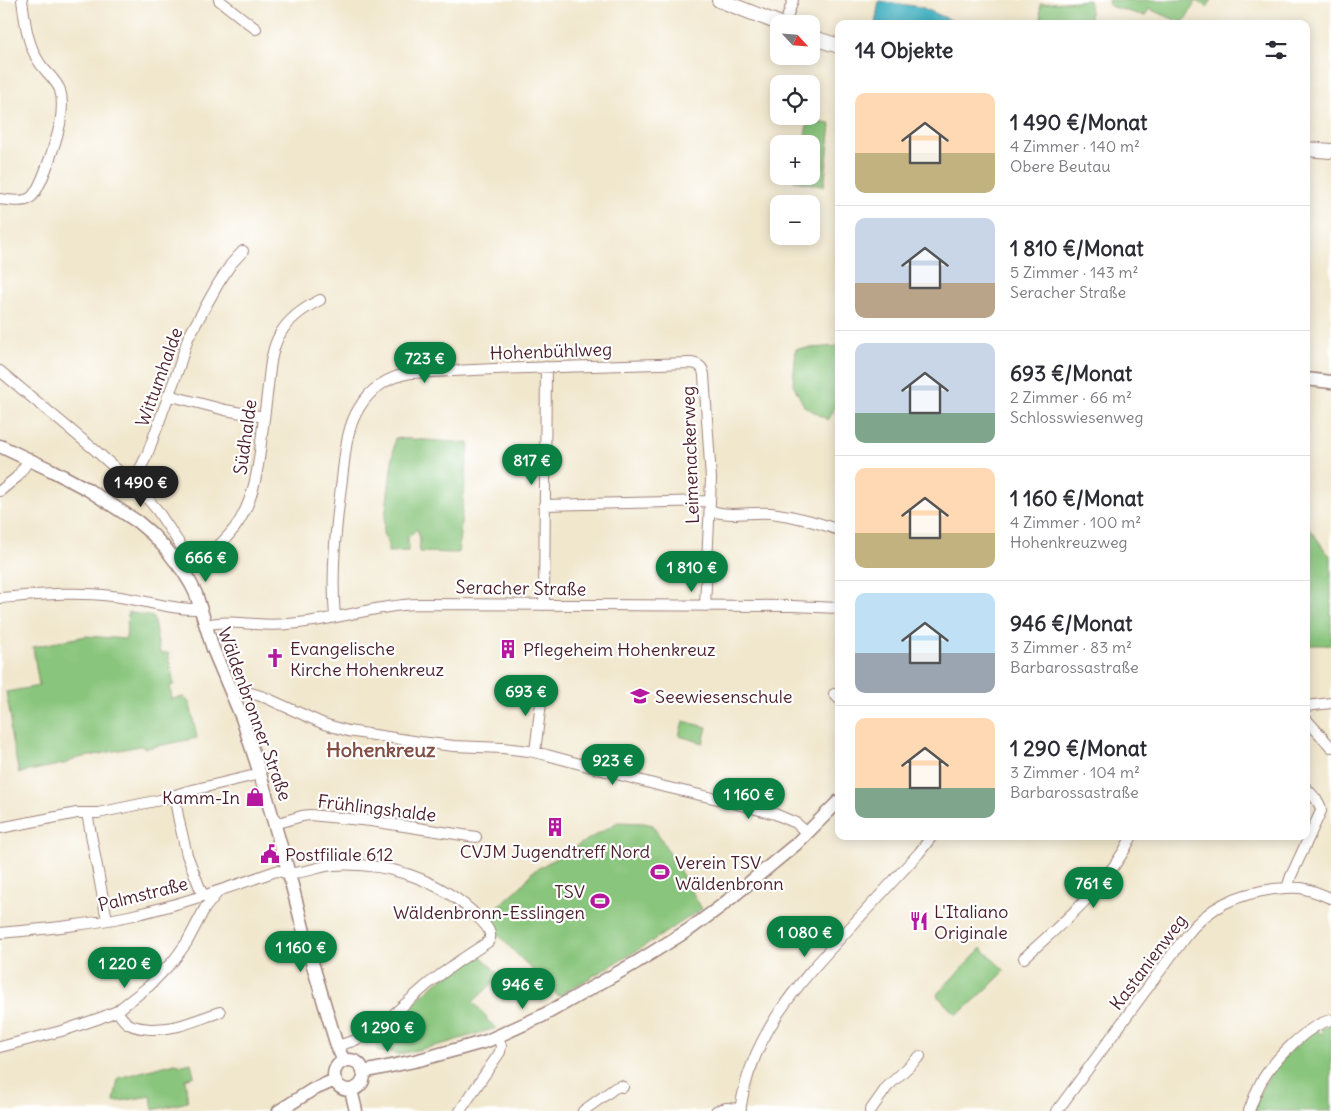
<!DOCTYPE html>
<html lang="de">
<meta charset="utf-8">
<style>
:root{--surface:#fff;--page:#f7f7f7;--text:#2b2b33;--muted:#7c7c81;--line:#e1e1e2;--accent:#0b8043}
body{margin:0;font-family:Delius,sans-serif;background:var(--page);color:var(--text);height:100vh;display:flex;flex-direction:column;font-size:19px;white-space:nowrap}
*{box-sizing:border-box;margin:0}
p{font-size:16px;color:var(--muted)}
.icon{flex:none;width:28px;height:28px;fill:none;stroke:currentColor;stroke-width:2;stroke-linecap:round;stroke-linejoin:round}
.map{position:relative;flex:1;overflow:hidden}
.drawer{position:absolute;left:835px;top:20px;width:475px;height:820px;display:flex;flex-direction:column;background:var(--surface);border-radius:10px;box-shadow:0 2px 12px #0003}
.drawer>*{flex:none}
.needle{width:32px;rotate:116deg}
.tools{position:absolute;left:770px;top:15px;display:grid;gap:10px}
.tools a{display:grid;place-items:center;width:50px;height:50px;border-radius:10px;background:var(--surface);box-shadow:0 2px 12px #0003;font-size:25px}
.price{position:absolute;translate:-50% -42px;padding:0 11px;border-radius:18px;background:var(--accent);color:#fff;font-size:16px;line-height:32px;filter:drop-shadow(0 1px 2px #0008)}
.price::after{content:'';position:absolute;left:50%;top:30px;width:15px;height:11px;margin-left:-8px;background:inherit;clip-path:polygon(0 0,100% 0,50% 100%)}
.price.current{background:#222;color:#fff}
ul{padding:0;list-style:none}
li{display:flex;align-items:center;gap:15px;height:125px;padding:0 20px}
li+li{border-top:1px solid var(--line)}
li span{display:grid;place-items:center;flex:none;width:140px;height:100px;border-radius:10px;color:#555}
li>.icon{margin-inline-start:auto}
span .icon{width:60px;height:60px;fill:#fffc;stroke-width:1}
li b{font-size:21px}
h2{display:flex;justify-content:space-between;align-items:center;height:60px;padding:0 20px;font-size:21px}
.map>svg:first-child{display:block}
.green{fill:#89c57b;stroke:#6a7253}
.water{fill:#46b3c2;stroke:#486976}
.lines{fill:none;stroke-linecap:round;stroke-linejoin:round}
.minor-casing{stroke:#9e837c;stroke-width:12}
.tertiary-casing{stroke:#9e837c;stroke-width:15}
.secondary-casing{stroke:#9e837c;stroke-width:16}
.minor{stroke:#fff;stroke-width:10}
.tertiary{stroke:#fff;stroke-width:12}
.secondary{stroke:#fff;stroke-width:14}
.labels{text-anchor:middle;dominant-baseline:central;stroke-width:4.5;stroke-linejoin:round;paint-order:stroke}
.street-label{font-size:18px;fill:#4a1f2b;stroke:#fff}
.poi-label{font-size:18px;fill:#4a1f2b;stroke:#fff;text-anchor:start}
.quarter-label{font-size:20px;font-weight:bold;fill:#814f44;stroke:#fff}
</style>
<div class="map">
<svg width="1331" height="1111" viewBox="0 0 1331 1111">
<rect width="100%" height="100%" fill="#fff"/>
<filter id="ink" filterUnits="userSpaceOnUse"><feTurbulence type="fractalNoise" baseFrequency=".02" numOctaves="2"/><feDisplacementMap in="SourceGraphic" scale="10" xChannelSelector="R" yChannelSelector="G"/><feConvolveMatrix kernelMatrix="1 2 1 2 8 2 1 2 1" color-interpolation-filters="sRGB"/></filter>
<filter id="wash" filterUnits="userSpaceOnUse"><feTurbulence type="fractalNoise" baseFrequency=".0096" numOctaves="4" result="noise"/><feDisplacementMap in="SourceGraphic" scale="20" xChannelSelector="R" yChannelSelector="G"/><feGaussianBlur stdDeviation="1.12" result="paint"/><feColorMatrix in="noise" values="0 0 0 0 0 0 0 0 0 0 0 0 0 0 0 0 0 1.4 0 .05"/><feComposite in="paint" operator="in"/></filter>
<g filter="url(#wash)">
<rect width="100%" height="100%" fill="#f1e7cd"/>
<path class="green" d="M1089,0L1091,24H1041L1040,4Z
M1108,0H1212L1207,7L1196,1L1183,23L1149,9L1145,16L1112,7L1109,5Z
M808,121L831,124L824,187L813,184L794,181L795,176H811V144H803Z
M839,346C839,368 843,402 828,420L804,406L793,384L796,349Z
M395,438L469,443L458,553L419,552L420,539L417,529L408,537V551L388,552V542L383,534Z
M1306,523L1327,553L1331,556V645H1306Z
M128,612L153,617L160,653H168L174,685L170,686L172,699L184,697L190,704L197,738L147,748L140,746L74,759L68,763L19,773L10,731L11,720L6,692L39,686L33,647L86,636L126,639Z
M683,721L707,727L703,743L679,736Z
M618,822L644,823L653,825L702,909L630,955L558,996L501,938L485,920C499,902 521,891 532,872Z
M981,948L1005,971C996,979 965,1013 955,1014L938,997L937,994Z
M478,953L500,976L473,1002L487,1017L486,1019L496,1028L443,1044L395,1055L392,1051L378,1052L375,1036L435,984Z
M1331,1024V1111H1253C1258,1098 1263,1084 1272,1072C1284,1056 1301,1042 1316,1029L1320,1034L1323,1032L1321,1028Z
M175,1063L183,1065L191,1063L194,1076L185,1079L188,1102L153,1110L151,1096L114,1102L118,1078Z"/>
<path class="water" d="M879,1L921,7L960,24H875Z"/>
</g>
<g filter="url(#ink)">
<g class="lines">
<g class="minor-casing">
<path id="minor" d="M219,0L256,29
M785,24L793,0
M0,199C8,200 23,203 30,198C41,191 57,138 60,124C62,113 63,100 60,90C56,79 45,72 39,62C27,44 25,21 22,0
M0,371L95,450L142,492L157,510L189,558L191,566
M168,395L225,410L264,417
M131,481L139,471L147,455L178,370L188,338L218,284L231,264L243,251
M0,491L17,477L29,460
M544,505L710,501
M710,510C729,518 751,511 771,513C794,516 817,522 839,530
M183,571C205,557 226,543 240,520C254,496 258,470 261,443C263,424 266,405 268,386C270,368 271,350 280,334C289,318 304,308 320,300
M0,598C37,595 75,591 112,596C142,599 171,610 200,609
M544,605L546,367
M335,617C331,571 336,525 342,479C345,455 346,429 359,408C370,389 389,376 411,373L495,369L691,363C699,364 703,367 704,375L711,479L705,606
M205,625C222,621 238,623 255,624C269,625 284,625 298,623C339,619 378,605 420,604L793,606L839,608
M232,694L244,691L264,697L324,724L348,731L420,742L454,746L503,748L529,751L547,755L661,786L726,801L775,814L796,823L807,833
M834,694L839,699
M1306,706L1331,703
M1306,719L1331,747
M535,752L543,686
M174,795L179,821L187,855L203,896
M87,813L107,920
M275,824L302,816L310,815L371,821L476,837
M0,828L77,813H98L160,800L188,791L260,774
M1287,888L1291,876L1321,811C1321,802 1312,795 1306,788
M0,933C43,929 87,925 129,916C179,905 228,888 276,871C281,871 286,874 291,873C304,873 318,867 332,865C385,861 440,879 478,917C484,924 495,933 488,942L459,961L428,984L372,1033L353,1041L337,1046
M1024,958C1065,920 1107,887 1132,836
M117,1011C120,1015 123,1020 127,1023C134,1028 142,1028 150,1029C177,1030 195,1020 220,1012
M0,1047L65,1030L100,1018L117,1011L149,986L174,960L187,942L205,908L218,892
M460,1111L500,1052L501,1046L498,1036
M583,1111L615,1088L620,1086L623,1087
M716,1111L726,1108L741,1109
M740,1111C750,1036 798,984 847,931C871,905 895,879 919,853L932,836
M870,1111L887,1087L920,1056
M1057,1111L1185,937C1208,907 1236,894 1274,889C1283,888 1292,887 1301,888C1311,890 1321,894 1330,898
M1249,1111C1253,1101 1256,1091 1261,1082C1274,1060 1307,1025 1331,1020"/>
</g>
<g class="tertiary-casing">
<path id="tertiary" d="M1306,379L1331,382
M0,446L51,470L87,489L138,522L152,534L166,549L183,571L191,584L196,594L213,649L242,718L260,774L289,874L311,959L337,1046L344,1061
M334 1075a15 15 0 1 1 30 0a15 15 0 1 1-30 0Z
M363,1072L419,1060L487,1041L542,1016L637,962L690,929L720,907L795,845L839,801
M351,1090L356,1111
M279,1111L312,1090L335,1080"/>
</g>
<g class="secondary-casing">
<path id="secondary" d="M719,0L781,24
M811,37L839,46
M1306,149L1331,151"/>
</g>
<use href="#minor" class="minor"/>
<use href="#tertiary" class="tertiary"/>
<use href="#secondary" class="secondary"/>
</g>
</g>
<defs>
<g id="building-bare" transform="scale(1.5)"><path d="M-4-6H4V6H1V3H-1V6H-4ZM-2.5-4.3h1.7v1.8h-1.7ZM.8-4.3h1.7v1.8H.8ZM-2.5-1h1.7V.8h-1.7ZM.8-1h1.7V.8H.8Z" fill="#b5179e" stroke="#fff" stroke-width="2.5" paint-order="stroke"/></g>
<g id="church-bare" transform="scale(1.5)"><path d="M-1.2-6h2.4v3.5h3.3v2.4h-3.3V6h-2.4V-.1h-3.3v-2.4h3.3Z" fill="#b5179e" stroke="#fff" stroke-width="2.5" paint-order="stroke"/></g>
<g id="school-bare" transform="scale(1.5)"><path d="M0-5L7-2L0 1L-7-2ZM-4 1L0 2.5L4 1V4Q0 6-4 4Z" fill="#b5179e" stroke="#fff" stroke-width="2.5" paint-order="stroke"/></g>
<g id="shop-bare" transform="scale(1.5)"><path d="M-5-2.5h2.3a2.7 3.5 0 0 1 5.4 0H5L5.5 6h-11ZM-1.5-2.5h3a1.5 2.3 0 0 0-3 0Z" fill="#b5179e" stroke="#fff" stroke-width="2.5" paint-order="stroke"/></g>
<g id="civic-bare" transform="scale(1.5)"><path d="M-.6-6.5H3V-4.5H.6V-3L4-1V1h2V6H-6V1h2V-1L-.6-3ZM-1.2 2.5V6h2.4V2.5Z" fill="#b5179e" stroke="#fff" stroke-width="2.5" paint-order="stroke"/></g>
<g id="stadium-bare" transform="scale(1.5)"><path d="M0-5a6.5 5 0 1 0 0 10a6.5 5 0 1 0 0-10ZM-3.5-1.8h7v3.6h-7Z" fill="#b5179e" stroke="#fff" stroke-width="2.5" paint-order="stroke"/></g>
<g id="restaurant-bare" transform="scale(1.5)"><path d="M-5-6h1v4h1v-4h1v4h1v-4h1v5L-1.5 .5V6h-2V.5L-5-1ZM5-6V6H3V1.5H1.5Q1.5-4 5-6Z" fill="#b5179e" stroke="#fff" stroke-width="2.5" paint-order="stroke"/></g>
</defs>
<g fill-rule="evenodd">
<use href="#building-bare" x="508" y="649"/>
<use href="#church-bare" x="275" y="658"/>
<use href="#school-bare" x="640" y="696"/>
<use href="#shop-bare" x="255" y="797"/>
<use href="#building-bare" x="555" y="827"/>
<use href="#civic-bare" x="270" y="854"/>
<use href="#stadium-bare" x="660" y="872"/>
<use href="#stadium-bare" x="600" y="901"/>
<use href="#restaurant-bare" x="919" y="921"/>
</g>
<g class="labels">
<g class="street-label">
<text transform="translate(551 351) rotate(-2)">Hohenbühlweg</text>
<text transform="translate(159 377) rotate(-70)">Wittumhalde</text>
<text transform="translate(245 437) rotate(-82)">Südhalde</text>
<text transform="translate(690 455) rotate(-92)">Leimenackerweg</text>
<text transform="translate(521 588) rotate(1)">Seracher Straße</text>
<text transform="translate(255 714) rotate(70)">Wäldenbronner Straße</text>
<text transform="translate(377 808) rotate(7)">Frühlingshalde</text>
<text transform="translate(143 894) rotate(-14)">Palmstraße</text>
<text transform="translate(1148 962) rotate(-53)">Kastanienweg</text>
</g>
<g class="poi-label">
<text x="290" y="648">Evangelische<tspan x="290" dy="21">Kirche Hohenkreuz</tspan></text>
<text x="523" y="649">Pflegeheim Hohenkreuz</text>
<text x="655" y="696">Seewiesenschule</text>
<text x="240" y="797" text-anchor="end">Kamm-In</text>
<text x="555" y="851" text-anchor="middle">CVJM Jugendtreff Nord</text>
<text x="285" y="854">Postfiliale 612</text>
<text x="675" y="862">Verein TSV<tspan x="675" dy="21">Wäldenbronn</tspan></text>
<text x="585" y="891" text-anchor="end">TSV<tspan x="585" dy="21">Wäldenbronn-Esslingen</tspan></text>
<text x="934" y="911">L'Italiano<tspan x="934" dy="21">Originale</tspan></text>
</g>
<g class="quarter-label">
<text x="381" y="749">Hohenkreuz</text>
</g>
</g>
</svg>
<div class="tools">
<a><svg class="needle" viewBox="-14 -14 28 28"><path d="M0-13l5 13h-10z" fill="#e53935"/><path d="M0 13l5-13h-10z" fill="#7c7c81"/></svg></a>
<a><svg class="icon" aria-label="locate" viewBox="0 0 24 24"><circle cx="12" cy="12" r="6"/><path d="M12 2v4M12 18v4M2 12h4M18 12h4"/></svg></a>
<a>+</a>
<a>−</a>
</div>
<b class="price" style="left:425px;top:384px">723 €</b>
<b class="price" style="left:532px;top:486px">817 €</b>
<b class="price current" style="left:141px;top:508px">1 490 €</b>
<b class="price" style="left:206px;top:583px">666 €</b>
<b class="price" style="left:692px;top:593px">1 810 €</b>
<b class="price" style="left:526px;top:717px">693 €</b>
<b class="price" style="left:613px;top:786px">923 €</b>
<b class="price" style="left:749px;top:820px">1 160 €</b>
<b class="price" style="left:1094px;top:909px">761 €</b>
<b class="price" style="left:805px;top:958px">1 080 €</b>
<b class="price" style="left:301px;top:973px">1 160 €</b>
<b class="price" style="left:125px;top:989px">1 220 €</b>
<b class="price" style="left:523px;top:1010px">946 €</b>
<b class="price" style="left:388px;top:1053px">1 290 €</b>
<section class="drawer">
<h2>14 Objekte<svg class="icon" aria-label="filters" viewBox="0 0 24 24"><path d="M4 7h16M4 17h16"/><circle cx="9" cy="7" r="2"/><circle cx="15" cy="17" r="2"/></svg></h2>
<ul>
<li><span style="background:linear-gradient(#ffd9b3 60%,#c2b280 0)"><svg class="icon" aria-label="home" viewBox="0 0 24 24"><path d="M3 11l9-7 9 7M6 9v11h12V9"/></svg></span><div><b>1 490 €/Monat</b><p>4 Zimmer · 140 m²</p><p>Obere Beutau</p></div></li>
<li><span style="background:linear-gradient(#c9d6e8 65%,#b9a48a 0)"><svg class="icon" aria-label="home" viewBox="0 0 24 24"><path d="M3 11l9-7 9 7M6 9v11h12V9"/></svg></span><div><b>1 810 €/Monat</b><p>5 Zimmer · 143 m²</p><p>Seracher Straße</p></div></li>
<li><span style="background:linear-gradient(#c9d6e8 70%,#7fa58c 0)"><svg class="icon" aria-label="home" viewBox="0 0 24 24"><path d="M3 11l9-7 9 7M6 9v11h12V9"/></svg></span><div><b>693 €/Monat</b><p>2 Zimmer · 66 m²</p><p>Schlosswiesenweg</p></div></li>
<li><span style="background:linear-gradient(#ffd9b3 65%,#c2b280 0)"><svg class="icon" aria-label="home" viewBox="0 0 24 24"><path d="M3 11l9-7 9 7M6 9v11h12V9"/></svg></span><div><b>1 160 €/Monat</b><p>4 Zimmer · 100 m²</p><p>Hohenkreuzweg</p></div></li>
<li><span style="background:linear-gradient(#bfe0f5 60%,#9aa5b1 0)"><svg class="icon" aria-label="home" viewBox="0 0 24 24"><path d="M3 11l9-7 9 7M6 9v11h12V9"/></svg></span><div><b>946 €/Monat</b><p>3 Zimmer · 83 m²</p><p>Barbarossastraße</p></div></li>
<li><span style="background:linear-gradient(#ffd9b3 70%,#7fa58c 0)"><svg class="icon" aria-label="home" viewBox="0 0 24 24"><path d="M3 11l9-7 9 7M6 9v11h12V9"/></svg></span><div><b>1 290 €/Monat</b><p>3 Zimmer · 104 m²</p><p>Barbarossastraße</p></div></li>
</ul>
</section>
</div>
